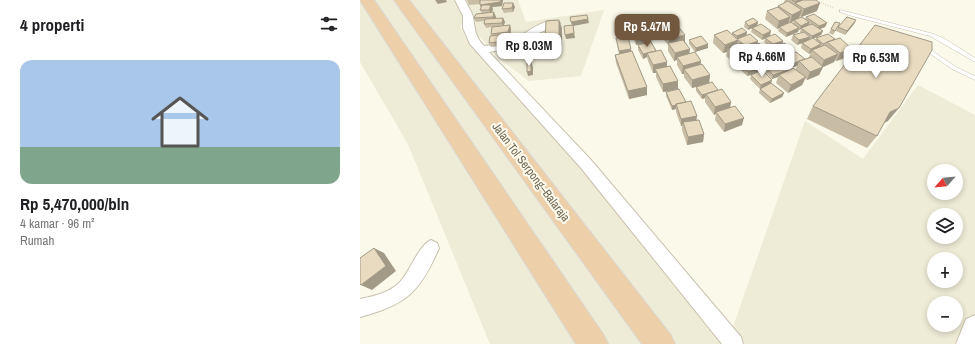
<!DOCTYPE html>
<html lang="id">
<meta charset="utf-8">
<style>
:root{--surface:#fff;--page:#f6f6f6;--text:#202124;--muted:#757577;--line:#e0e0e0;--accent:#72583e}
body{margin:0;font-family:"Archivo Narrow",sans-serif;background:var(--page);color:var(--text);height:100vh;display:flex;flex-direction:column;font-size:15px;white-space:nowrap}
*{box-sizing:border-box;margin:0}
p{font-size:13px;color:var(--muted)}
.icon{flex:none;width:22px;height:22px;fill:none;stroke:currentColor;stroke-width:2;stroke-linecap:round;stroke-linejoin:round}
.map{position:relative;flex:1;overflow:hidden}
.details{display:flex;flex-direction:column;background:var(--surface);width:360px}
.details>*{flex:none}
.needle{width:26px;rotate:243deg}
.buttons{position:absolute;left:567px;top:164px;display:grid;gap:8px}
.buttons a{display:grid;place-items:center;width:36px;height:36px;border-radius:50%;background:var(--surface);box-shadow:0 2px 6px #0003;font-size:20px}
.price{position:absolute;translate:-50% -34px;padding:0 9px;border-radius:8px;background:#fff;color:#222;font-size:13px;line-height:26px;filter:drop-shadow(0 1px 2px #0008)}
.price::after{content:'';position:absolute;left:50%;top:24px;width:12px;height:9px;margin-left:-6px;background:inherit;clip-path:polygon(0 0,100% 0,50% 100%)}
.price.selected{background:var(--accent);color:#fff}
ul{padding:0;list-style:none}
li{display:grid;align-content:center;gap:8px;height:212px;padding:0 20px}
li+li{border-top:1px solid var(--line)}
li span{display:grid;place-items:center;height:124px;border-radius:12px;color:#555}
li>.icon{margin-inline-start:auto}
span .icon{width:72px;height:72px;fill:#fffc;stroke-width:1}
li b{font-size:17px}
h2{display:flex;justify-content:space-between;align-items:center;height:48px;padding:0 20px;font-size:17px}
main{display:flex;flex:1;min-height:0}
.map>svg:first-child{display:block}
.residential{fill:#eeebd6;fill-rule:evenodd}
.lines{fill:none;stroke-linecap:round;stroke-linejoin:round}
.service-casing{stroke:#c8c1ae;stroke-width:1}
.minor-casing{stroke:#c8c1ae;stroke-width:2}
.secondary-casing{stroke:#c9c1aa;stroke-width:2}
.motorway-casing{stroke:#dad7d2;stroke-width:2}
.path{stroke:#d2c4a8;stroke-width:2;stroke-dasharray:0.5 2;stroke-linecap:butt}
.service{fill:#fff;fill-rule:evenodd}
.minor{fill:#fff;fill-rule:evenodd}
.secondary{fill:#fff;fill-rule:evenodd}
.motorway{fill:#edcfa9;fill-rule:evenodd}
.wall{fill:#c8bca5;fill-rule:evenodd}
.shaded-wall{fill:#a29986}
.building{fill:#e8dbc0;stroke:#a29986}
.labels{text-anchor:middle;dominant-baseline:central;stroke-width:4;stroke-linejoin:round;paint-order:stroke}
.street-label{font-size:12px;fill:#726650;stroke:#fdfcf0}
</style>
<main>
<section class="details">
<h2>4 properti<svg class="icon" aria-label="filters" viewBox="0 0 24 24"><path d="M4 7h16M4 17h16"/><circle cx="9" cy="7" r="2"/><circle cx="15" cy="17" r="2"/></svg></h2>
<ul>
<li><span style="background:linear-gradient(#a9c7e8 70%,#7fa58c 0)"><svg class="icon" aria-label="home" viewBox="0 0 24 24"><path d="M3 11l9-7 9 7M6 9v11h12V9"/></svg></span><div><b>Rp 5,470,000/bln</b><p>4 kamar · 96 m²</p><p>Rumah</p></div></li>
</ul>
</section>
<div class="map">
<svg width="615" height="344" viewBox="0 0 615 344">
<rect width="100%" height="100%" fill="#faf9ea"/>
<path class="residential" d="M0,0H158L166,22L244,10L221,76L169,81L137,57L123,40L104,22L100,26L106,39L236,180L366,344H130L48,144L0,62Z
M558,85L615,115V344H367L445,121L503,159ZM574,171H596V193H574ZM574,215H596V237H574ZM574,259H596V281H574ZM574,303H596V325H574Z"/>
<g class="lines">
<g class="service-casing">
<path id="service" d="M480,10L574,34L585,39L615,58V62L570,36L492,16L480,12Z
M564,45L596,67L615,76V80L592,69L562,48V46Z"/>
</g>
<g class="minor-casing">
<path id="minor" d="M95,0H105C107,5 112,12 113,17C115,29 115,37 124,46C132,45 142,45 149,42C162,37 183,17 198,21L200,23L198,25L174,35L156,47L129,52L231,160L381,337L383,344H362L221,168L110,44L103,28V16Z
M71,240L77,243L79,248C60,292 46,305 0,317V299C14,296 29,293 40,282C50,271 59,245 71,240Z"/>
</g>
<g class="secondary-casing">
<path id="secondary" d="M615,315V344H596L606,319Z"/>
</g>
<g class="motorway-casing">
<path id="motorway" d="M0,0H14L243,334L248,344H216Z
M34,0H49L310,334L315,344H282Z"/>
</g>
<path class="path" d="M454,0L474,8"/>
<use href="#service" class="service"/>
<use href="#minor" class="minor"/>
<use href="#secondary" class="secondary"/>
<use href="#motorway" class="motorway"/>
</g>
<path class="wall" d="M107,0H143L142,6L132,7L133,9L132,13L136,17V19L143,18L145,22L144,25H150L151,29L150,37H149V45L131,47L129,43L132,36L131,34L132,27L126,28L124,24V21L116,22L114,18L122,13L120,10L121,8L120,4L109,5Z
M425,0H456L457,11L441,17L440,16L439,18L445,19L446,17L467,23L465,27L460,29L463,31L461,35L453,39L456,40V38L468,34L488,57L476,61L475,60L474,62L463,67L459,75L447,80L445,78L442,85L428,93L416,83L418,77L412,79L404,71L406,67L429,70L436,69L437,66L433,67L425,60L426,56L422,58L413,50L414,48L412,49L404,42L405,38L402,40L391,32L392,28L388,30L384,27L385,22H398L397,26L410,36L405,38L422,43L432,54L445,59L448,58L451,53L449,54L441,48L442,43L447,41L437,45L431,40L433,35L441,33L440,32L441,29L439,30V29L438,32L426,37L418,31L419,28L417,29L405,19L407,11L418,7V6L423,4ZM434,21L433,23L428,24L429,22L430,23Z
M153,3L155,7L153,12L144,13L142,9Z
M496,20L494,24L485,35L476,31L478,27Z
M480,23L473,35L469,33L471,29Z
M202,28V46L187,48L185,40Z
M300,28L325,35V42L329,54L341,64L350,75L349,82L370,107L382,125L364,132L355,120L356,114L354,115L345,102V98L342,99L336,91V87L332,88L324,77V74H322L317,65V60L314,61L308,51V45L301,36Z
M387,32L386,36L397,44L405,54L416,63L403,68L396,61L397,57L394,59L390,55L389,59L375,64L366,56L367,52L363,53L353,43L354,35H372V33Z
M273,34L291,42L307,66L318,89L303,92L296,77V73H293L288,61L287,57L283,59L278,50V45L285,44L276,45L273,38Z
M256,38L272,51L287,87V95L269,99L256,63L255,55L259,54Z
M329,40L348,44V48L335,52L329,44Z
M381,65L401,68L400,71L411,83L424,93L422,97L410,103L399,93L400,89L390,79L391,75L387,76L380,69Z
M306,92L326,102L337,116L336,120L344,134L343,142L327,145L322,130V126H321L316,112V109L312,110L306,96Z
M453,106L528,121L524,123L517,136L507,148L447,119Z"/>
<path class="shaded-wall" d="M75,0H86L87,2L78,4Z
M141,0H143L142,6L132,7L133,9L131,14L129,10L122,9L120,5Z
M438,0H446L435,3L433,10L435,2Z
M153,3L155,7L153,12L152,8Z
M460,3L457,11L441,17L444,9Z
M442,10L439,18L430,23L432,15Z
M134,12L136,17L135,21L133,17Z
M430,17L428,25L419,27V28L417,29L419,21Z
M143,18L145,22L143,27L142,23Z
M228,19L229,23L213,26L215,38L206,39L205,35L212,26L211,22Z
M199,20L202,28V46L199,38Z
M496,20L494,24L485,35L487,31Z
M398,22L397,26L388,30L389,26Z
M449,22L448,26L441,28V29L439,30L441,26Z
M467,23L465,27L457,30L459,26Z
M150,25L151,29L150,37L148,32Z
M439,28L438,32L426,37L427,33Z
M411,31L410,36L402,40L403,35Z
M463,31L461,35L450,40L452,36Z
M387,32L386,36L376,41L377,36Z
M148,34L149,38V45L147,41Z
M179,35L181,39V48L170,49L168,45Z
M325,35V43L309,46V39Z
M450,37L448,41L437,45L439,40Z
M291,38V42L276,45V41Z
M378,40L376,48H368L367,52L363,53L365,45Z
M398,41L397,45L384,50L385,46Z
M423,41L422,45L415,46L414,48L412,49L413,44Z
M348,44V48L335,52L336,48Z
M461,44L459,48L452,50L451,53L449,54L451,49Z
M271,49L272,57L260,59L259,51Z
M330,49L329,57H317V60L314,61L315,53Z
M492,49L488,57L476,61L480,53Z
M406,50L405,54L394,59L395,55Z
M433,50L432,54L422,58L423,54Z
M391,51L389,59L375,64L377,56Z
M287,53V57L283,59V54Z
M478,54L474,62L461,68L464,60Z
M417,59L416,63L403,68L404,64Z
M341,61L340,69H324V74H322L323,66Z
M171,62L173,67V75L168,76L167,72Z
M307,62V70L295,69L296,73H293V65Z
M439,62L437,66L433,67L434,63Z
M463,67L459,75L447,80L450,72Z
M401,68L400,72L387,76L388,72Z
M429,70L419,75L418,77L412,79L413,75Z
M350,75L349,83L332,88V80Z
M446,77L442,85L428,93L431,85Z
M412,80L411,84L400,89L401,85Z
M318,81V89L303,92V84Z
M287,87V95L269,99L268,91Z
M424,93L422,97L410,103L412,99Z
M346,94L345,98L342,99V95Z
M371,102L370,110L356,112V114L354,115L355,107Z
M316,105V109L312,110V106Z
M539,108L528,121L520,125L530,112Z
M337,116L336,123L323,122L322,126H321V119Z
M384,118L382,125L364,132L365,124Z
M344,134L343,142L327,145L328,137Z
M14,248L24,253L36,271L12,290L1,285Z"/>
<path class="building" d="M120,0H141L140,2L120,5Z
M432,0H438L435,2Z
M443,0H456L460,3L444,9L435,3Z
M428,1L442,10L432,15L418,6Z
M144,3H153L152,8L142,9Z
M122,5H131L129,10H120Z
M418,7L430,17L419,21L407,11Z
M134,12L133,17L114,18L116,14Z
M454,14L467,23L459,26L446,17Z
M227,15L228,19L211,22L210,17Z
M442,17L449,22L441,26L434,20Z
M487,17L496,20L487,31L478,27Z
M143,18L142,23L124,24L125,19Z
M393,18L398,22L389,26L385,22Z
M199,20V38L185,40L186,21Z
M431,22L439,28L427,33L419,27Z
M475,22L480,23L475,31L471,29Z
M316,24L325,35L309,39L300,28Z
M401,24L411,31L403,35L392,28Z
M452,24L463,31L452,36L441,28Z
M150,25L148,32L131,34L132,27Z
M213,25L214,33L205,35L204,26Z
M515,25L572,42V50L539,108L530,112L517,136L453,106Z
M382,28L387,32L377,36L372,33Z
M367,30L378,40L365,45L354,35Z
M287,31L291,38L276,41L273,34Z
M444,32L450,37L439,40L433,35Z
M148,34L147,41L129,43L130,36Z
M390,34L398,41L385,46L377,39Z
M415,34L423,41L413,44L405,38Z
M468,34L475,39L463,44L456,38Z
M179,35V44L168,45L169,36Z
M341,36L348,44L336,48L329,40Z
M268,37L271,49L259,51L256,38Z
M453,38L461,44L451,49L442,43Z
M480,38L492,49L480,53L467,42Z
M323,40L330,49L315,53L308,43Z
M291,42L296,51L287,53L283,54L278,45Z
M382,43L391,51L377,56L368,48Z
M399,43L406,50L395,55L388,48Z
M424,43L433,50L423,54L415,46Z
M465,45L478,54L464,60L452,50Z
M301,50L307,62L293,65L287,53Z
M272,51L287,87L268,91L255,55Z
M335,52L341,61L323,66L317,57Z
M436,52L445,59L434,63L426,56Z
M410,53L417,59L404,64L397,57Z
M452,57L463,67L450,72L439,61Z
M393,60L401,68L388,72L381,65Z
M171,62V71L167,72V63Z
M421,62L429,70L413,75L406,67Z
M342,64L350,75L332,80L324,69Z
M310,66L318,81L303,84L295,69Z
M433,68L446,77L431,85L419,75Z
M402,70L412,80L401,85L391,75Z
M352,82L358,90L342,95L336,87Z
M411,83L424,93L412,99L400,89Z
M319,89L326,102L316,104V105L312,106L306,92Z
M362,89L371,102L355,107L346,94Z
M331,101L337,116L321,119L316,104Z
M375,106L384,118L365,124L356,112Z
M339,120L344,134L328,137L323,122Z
M14,248L26,266L1,285L0,284V258Z"/>
<g class="labels">
<g class="street-label">
<text transform="translate(171 172) rotate(53)">Jalan Tol Serpong–Balaraja</text>
</g>
</g>
</svg>
<div class="buttons">
<a><svg class="needle" viewBox="-14 -14 28 28"><path d="M0-13l5 13h-10z" fill="#e53935"/><path d="M0 13l5-13h-10z" fill="#757577"/></svg></a>
<a><svg class="icon" aria-label="layers" viewBox="0 0 24 24"><path d="M12 4l9 5-9 5-9-5zM3 14l9 5 9-5"/></svg></a>
<a>+</a>
<a>−</a>
</div>
<b class="price selected" style="left:287px;top:48px">Rp 5.47M</b>
<b class="price" style="left:169px;top:67px">Rp 8.03M</b>
<b class="price" style="left:402px;top:78px">Rp 4.66M</b>
<b class="price" style="left:516px;top:79px">Rp 6.53M</b>
</div>
</main>
